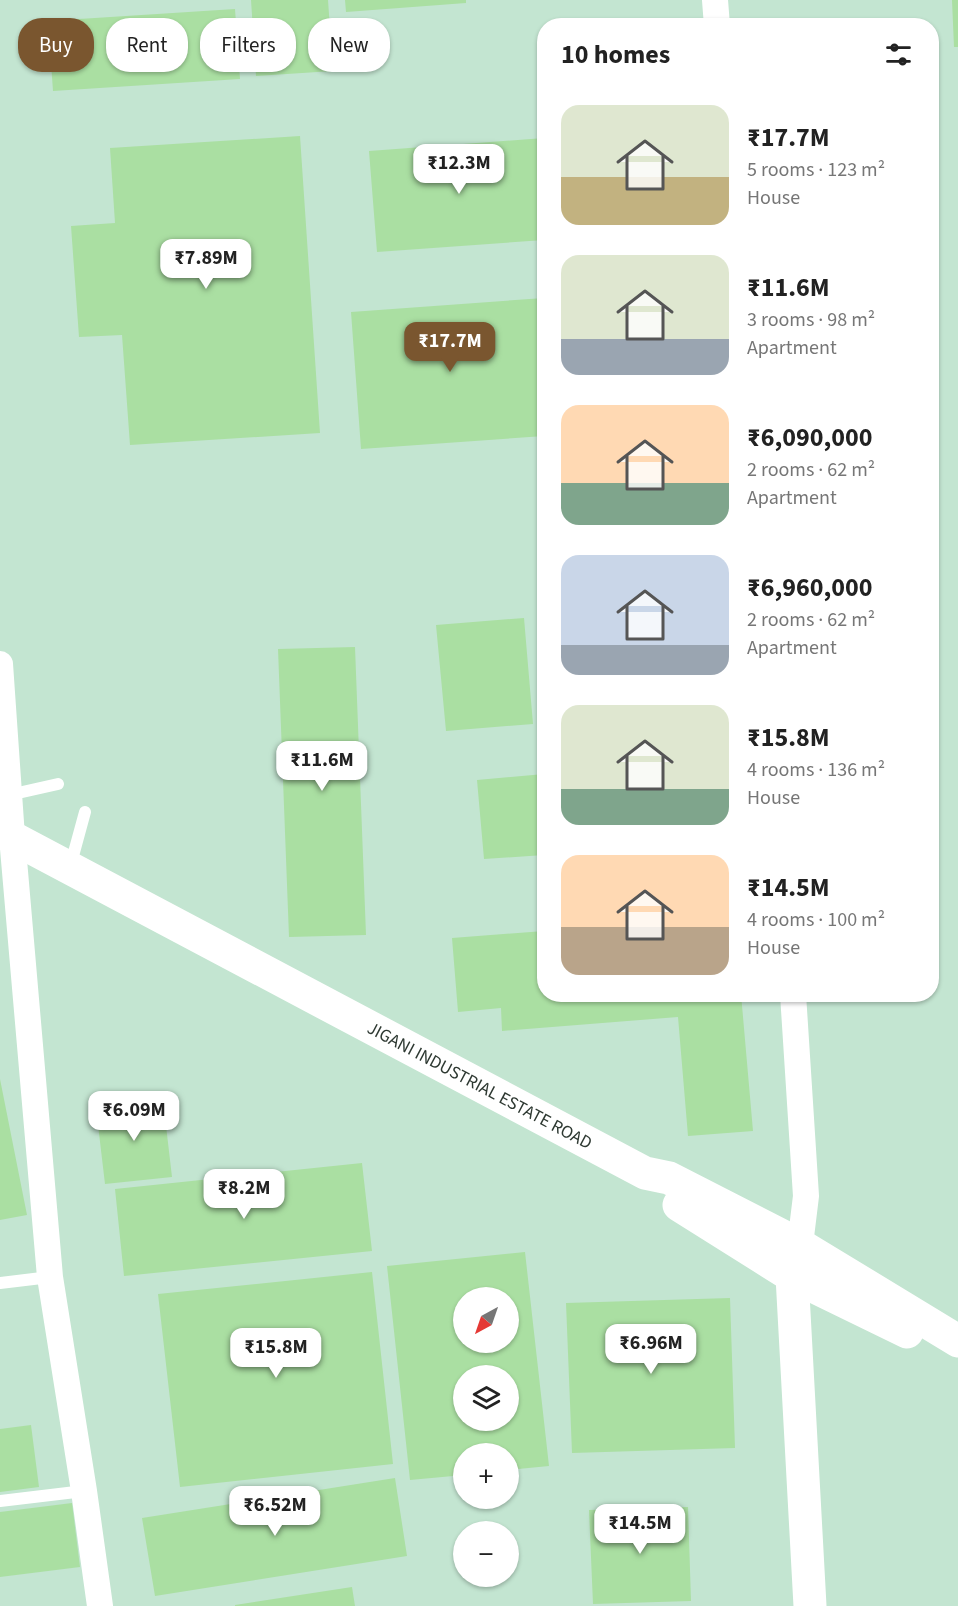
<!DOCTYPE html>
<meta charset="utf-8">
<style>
:root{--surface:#fff;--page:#f6f6f6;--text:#222;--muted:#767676;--accent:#7a562f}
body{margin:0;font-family:"Source Sans 3",sans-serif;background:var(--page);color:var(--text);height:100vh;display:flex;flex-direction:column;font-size:22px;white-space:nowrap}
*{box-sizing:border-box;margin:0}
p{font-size:20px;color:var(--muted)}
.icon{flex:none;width:33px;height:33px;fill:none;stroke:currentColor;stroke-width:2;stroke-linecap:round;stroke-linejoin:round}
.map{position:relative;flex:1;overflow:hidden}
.sheet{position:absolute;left:537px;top:18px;width:402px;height:984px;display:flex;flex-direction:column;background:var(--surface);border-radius:24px;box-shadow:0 2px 4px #0004}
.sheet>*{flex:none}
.guide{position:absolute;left:18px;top:18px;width:429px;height:54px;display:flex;gap:12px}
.needle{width:39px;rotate:220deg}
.fabs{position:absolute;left:453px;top:1287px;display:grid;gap:12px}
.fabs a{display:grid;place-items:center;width:66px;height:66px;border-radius:50%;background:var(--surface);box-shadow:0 2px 4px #0004;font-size:30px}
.price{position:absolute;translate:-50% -51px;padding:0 14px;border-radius:12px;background:#fff;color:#222;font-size:20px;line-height:39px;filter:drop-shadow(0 2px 3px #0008)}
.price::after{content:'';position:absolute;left:50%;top:36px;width:18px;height:14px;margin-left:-9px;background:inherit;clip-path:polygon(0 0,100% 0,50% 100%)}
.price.selected{background:var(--accent);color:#fff}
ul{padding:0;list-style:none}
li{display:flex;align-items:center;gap:18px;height:150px;padding:0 24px}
li span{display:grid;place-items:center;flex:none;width:168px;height:120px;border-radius:18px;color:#555}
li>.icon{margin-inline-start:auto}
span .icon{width:72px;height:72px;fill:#fffc;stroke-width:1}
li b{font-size:26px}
h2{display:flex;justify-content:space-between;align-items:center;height:72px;padding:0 24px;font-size:26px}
.chip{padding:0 21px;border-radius:24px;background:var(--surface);box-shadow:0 2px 4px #0004;font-size:21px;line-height:54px}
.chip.selected{background:var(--accent);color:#fff}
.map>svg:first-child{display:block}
.built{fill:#c3e5d1;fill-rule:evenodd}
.building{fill:#aadfa2;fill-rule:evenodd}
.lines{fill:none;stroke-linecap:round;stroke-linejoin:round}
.lane{stroke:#fff;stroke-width:12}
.street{stroke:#fff;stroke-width:26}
.secondary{stroke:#fff;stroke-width:33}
.labels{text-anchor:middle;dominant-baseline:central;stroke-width:6;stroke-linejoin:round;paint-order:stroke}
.street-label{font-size:18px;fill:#2e3932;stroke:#e1fcec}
</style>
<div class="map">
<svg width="958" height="1606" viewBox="0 0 958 1606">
<rect width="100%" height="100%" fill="#d4efdf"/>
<path class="built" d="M0,0H958V1606H0ZM544,26H932V994H544ZM464,1298H508V1342H464ZM464,1376H508V1420H464ZM464,1454H508V1498H464ZM464,1532H508V1576H464Z"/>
<path class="building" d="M251,0H328L333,71L256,76Z
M345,0H466V3L346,12Z
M952,0H958V47H954Z
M235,9L240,79L53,91L48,21Z
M300,136L320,433L130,445L122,335L79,337L71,226L115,223L110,148Z
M544,138V240L377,252L369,151Z
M544,298V436L361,449L351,312Z
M524,618L533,724L446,731L436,625Z
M355,647L366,935L289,937L278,649Z
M544,774V855L484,859L477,780Z
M544,931V994H741L753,1131L688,1136L678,1017L502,1031L501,1008L458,1012L452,938Z
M0,1079L27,1215L0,1220Z
M163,1100L172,1177L105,1184L96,1108Z
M362,1163L372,1251L124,1276L115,1189Z
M525,1252L549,1466L508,1470V1454H464V1475L410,1480L387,1266ZM464,1298H508V1342H464ZM464,1376H508V1420H464Z
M372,1272L393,1464L180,1487L158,1294Z
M730,1298L735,1448L572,1453L566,1303Z
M31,1425L39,1487L0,1492V1429Z
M395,1478L407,1556L155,1596L142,1518Z
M72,1503L80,1567L0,1577V1512Z
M688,1507L691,1601L593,1604L589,1510Z
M352,1587L355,1606H235V1605Z"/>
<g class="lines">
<path class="lane" d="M9,795L58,784
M70,867L85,812
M0,1283L50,1277
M0,1501L84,1491"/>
<path class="street" d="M715,0L717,26
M0,664L12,837L50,1277L84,1491L100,1606
M793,994L806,1196L800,1245"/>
<g class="secondary">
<path id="s1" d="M0,831L645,1173L669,1178L800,1245L958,1341"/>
<path d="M679,1205L792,1276L907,1332"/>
<path d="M792,1276L810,1606"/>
</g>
</g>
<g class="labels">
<g class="street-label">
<text stroke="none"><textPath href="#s1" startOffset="543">JIGANI INDUSTRIAL ESTATE ROAD</textPath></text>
</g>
</g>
</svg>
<div class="fabs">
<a><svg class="needle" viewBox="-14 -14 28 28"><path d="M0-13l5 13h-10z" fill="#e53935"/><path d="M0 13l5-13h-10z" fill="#767676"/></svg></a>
<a><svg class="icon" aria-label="layers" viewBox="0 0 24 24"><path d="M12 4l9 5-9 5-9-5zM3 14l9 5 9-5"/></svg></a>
<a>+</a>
<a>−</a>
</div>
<b class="price" style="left:459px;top:195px">₹12.3M</b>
<b class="price" style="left:206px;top:290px">₹7.89M</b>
<b class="price selected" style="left:450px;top:373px">₹17.7M</b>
<b class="price" style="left:322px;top:792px">₹11.6M</b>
<b class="price" style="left:134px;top:1142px">₹6.09M</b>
<b class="price" style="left:244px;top:1220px">₹8.2M</b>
<b class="price" style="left:651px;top:1375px">₹6.96M</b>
<b class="price" style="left:276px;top:1379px">₹15.8M</b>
<b class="price" style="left:275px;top:1537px">₹6.52M</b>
<b class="price" style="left:640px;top:1555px">₹14.5M</b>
<div class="guide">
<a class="chip selected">Buy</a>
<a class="chip">Rent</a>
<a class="chip">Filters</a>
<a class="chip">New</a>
</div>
<section class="sheet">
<h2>10 homes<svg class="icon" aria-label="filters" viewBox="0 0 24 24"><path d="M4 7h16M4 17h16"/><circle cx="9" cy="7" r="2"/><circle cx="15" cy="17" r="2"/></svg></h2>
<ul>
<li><span style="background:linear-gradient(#dfe7d0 60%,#c2b280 0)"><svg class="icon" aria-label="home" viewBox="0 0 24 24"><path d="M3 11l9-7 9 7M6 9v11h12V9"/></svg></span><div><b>₹17.7M</b><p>5 rooms · 123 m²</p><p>House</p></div></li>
<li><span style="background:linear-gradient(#dfe7d0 70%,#9aa5b1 0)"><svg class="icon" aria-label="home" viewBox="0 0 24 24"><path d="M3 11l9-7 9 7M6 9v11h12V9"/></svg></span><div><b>₹11.6M</b><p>3 rooms · 98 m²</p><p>Apartment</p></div></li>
<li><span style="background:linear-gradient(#ffd9b3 65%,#7fa58c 0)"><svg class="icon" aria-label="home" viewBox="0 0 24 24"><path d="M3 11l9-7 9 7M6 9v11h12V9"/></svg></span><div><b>₹6,090,000</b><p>2 rooms · 62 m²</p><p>Apartment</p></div></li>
<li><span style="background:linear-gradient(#c9d6e8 75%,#9aa5b1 0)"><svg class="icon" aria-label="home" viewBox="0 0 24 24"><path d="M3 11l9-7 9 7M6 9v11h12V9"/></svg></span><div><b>₹6,960,000</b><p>2 rooms · 62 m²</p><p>Apartment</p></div></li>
<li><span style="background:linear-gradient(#dfe7d0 70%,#7fa58c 0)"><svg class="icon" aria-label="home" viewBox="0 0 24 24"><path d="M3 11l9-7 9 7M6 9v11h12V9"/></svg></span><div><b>₹15.8M</b><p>4 rooms · 136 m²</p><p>House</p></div></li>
<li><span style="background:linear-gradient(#ffd9b3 60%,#b9a48a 0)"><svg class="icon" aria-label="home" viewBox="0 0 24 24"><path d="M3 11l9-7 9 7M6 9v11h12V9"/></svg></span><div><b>₹14.5M</b><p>4 rooms · 100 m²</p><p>House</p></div></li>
</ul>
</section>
</div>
